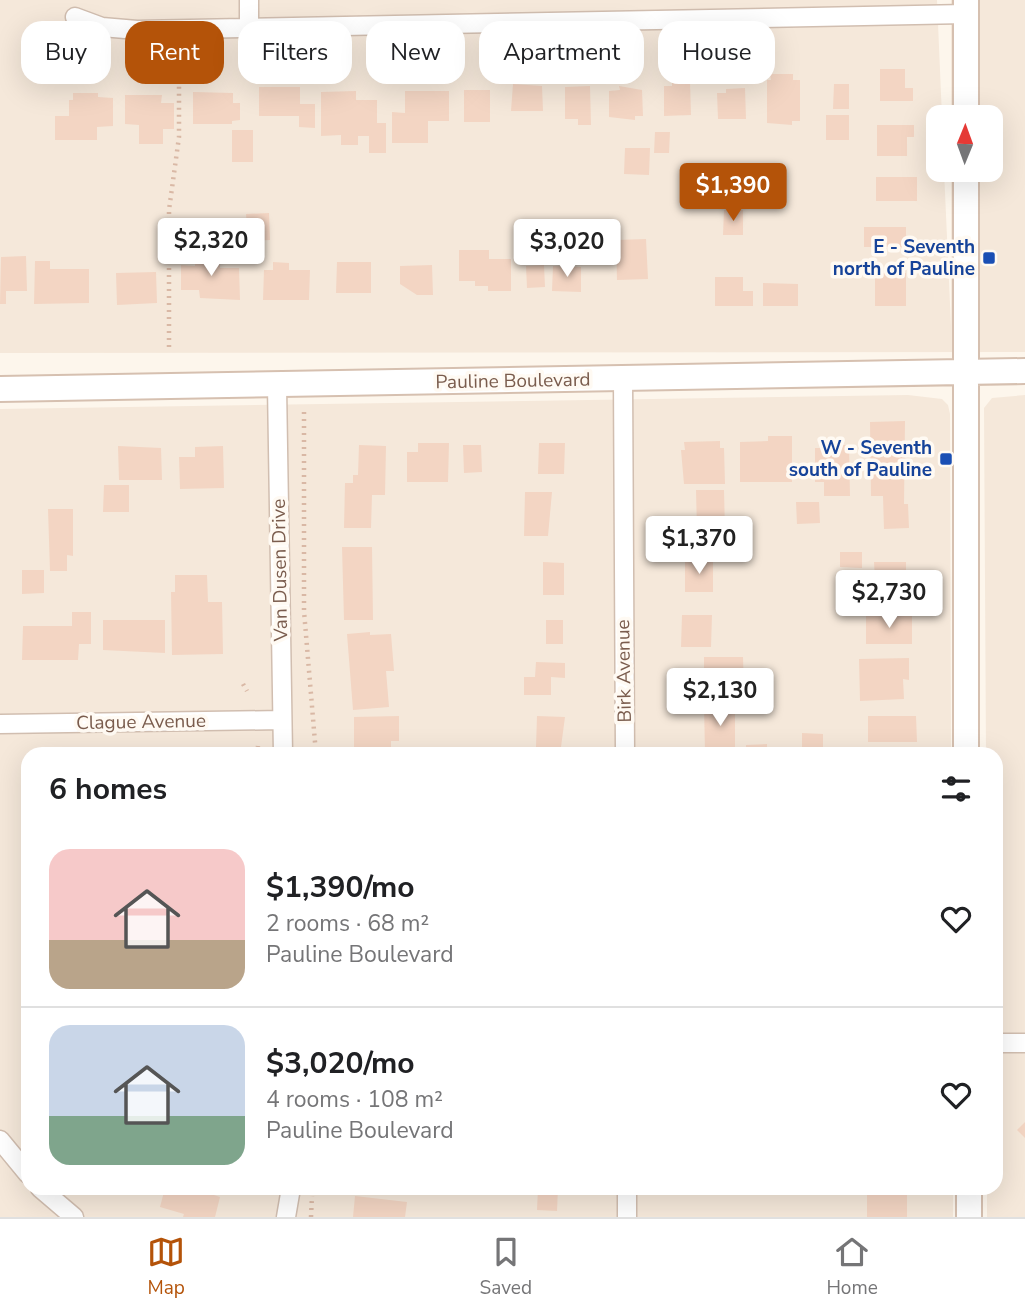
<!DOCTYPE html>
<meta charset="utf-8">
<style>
:root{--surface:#fff;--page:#f6f6f6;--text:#202124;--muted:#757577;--line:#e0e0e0;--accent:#b45309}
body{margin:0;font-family:"Nunito Sans",sans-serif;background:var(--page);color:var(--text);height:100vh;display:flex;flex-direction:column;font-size:26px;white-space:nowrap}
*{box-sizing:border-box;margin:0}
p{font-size:23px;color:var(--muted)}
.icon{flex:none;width:38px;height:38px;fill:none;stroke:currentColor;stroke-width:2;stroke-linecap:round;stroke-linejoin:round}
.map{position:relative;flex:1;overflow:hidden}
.sheet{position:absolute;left:21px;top:747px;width:982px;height:448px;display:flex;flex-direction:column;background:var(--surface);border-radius:21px;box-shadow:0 7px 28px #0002}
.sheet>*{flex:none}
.top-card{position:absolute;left:21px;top:21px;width:984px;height:63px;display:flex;gap:14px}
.needle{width:46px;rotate:1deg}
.tools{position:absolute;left:926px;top:105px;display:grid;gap:14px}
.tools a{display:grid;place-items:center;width:77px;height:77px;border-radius:14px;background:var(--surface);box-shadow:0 7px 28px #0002;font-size:35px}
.price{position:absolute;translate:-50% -60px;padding:0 16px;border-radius:7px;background:#fff;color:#222;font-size:23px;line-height:46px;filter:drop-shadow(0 2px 4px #0008)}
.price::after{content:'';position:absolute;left:50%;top:42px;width:21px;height:16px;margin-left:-10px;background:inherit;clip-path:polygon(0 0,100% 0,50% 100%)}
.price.selected{background:var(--accent);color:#fff}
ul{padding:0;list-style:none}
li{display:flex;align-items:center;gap:21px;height:175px;padding:0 28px}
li+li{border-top:2px solid var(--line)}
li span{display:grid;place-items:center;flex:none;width:196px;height:140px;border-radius:21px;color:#555}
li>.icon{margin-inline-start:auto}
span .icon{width:84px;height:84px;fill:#fffc;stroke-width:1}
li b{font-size:30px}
h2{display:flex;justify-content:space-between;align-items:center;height:84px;padding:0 28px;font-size:30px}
.pill{padding:0 24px;border-radius:21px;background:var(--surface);box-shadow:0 7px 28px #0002;font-size:24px;line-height:63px}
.pill.selected{background:var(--accent);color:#fff}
.tab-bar{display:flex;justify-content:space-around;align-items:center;height:98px;border-top:2px solid var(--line);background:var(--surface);font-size:19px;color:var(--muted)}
.tab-bar a{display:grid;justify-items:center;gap:4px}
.tab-bar .selected{color:var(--accent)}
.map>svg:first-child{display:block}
.residential{fill:#f5e8da}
.building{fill:#f3d5c3}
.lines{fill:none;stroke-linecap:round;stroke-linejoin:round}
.street-casing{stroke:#d1beb0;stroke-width:21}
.secondary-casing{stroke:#d6c0b0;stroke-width:28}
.path{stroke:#d9b8a5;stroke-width:4.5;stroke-dasharray:2 5;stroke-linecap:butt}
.street{stroke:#fff;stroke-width:18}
.secondary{stroke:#fff;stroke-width:24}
.transit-dot{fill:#1a4fb4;stroke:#fffaf3;stroke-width:2.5}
.labels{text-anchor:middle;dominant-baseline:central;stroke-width:7;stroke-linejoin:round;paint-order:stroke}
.transit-label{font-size:19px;font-weight:bold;fill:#164399;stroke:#fffaf3;text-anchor:end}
.street-label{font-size:19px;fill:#7a5c4d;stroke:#fffaf3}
</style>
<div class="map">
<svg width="1025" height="1217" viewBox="0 0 1025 1217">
<rect width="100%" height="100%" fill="#fdf6ec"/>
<path class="residential" d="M0,0H937L942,117H938V170H944L951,326V170H990V117H951V0H1025V352L0,353Z
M908,395L942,399L948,405L950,414L951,754H28V1188H953V1217H0V409Z
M1025,395V1217H987V1188H996V754H986L984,408L992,398Z"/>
<path class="building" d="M880,69H905V88H913V101H880Z
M770,74H793V80H800V121H792V125L767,123V80H771Z
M672,81H690L691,115L664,116V86H672Z
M513,84L542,86L543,111H511Z
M834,84H849V109H833Z
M590,86L591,125H578V119H565V87Z
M619,86L642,90L643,116H635V120L609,117V91L620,90Z
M259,87H300V104H315V128L299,127V116H259Z
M745,88L746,119H718L717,93H726V89Z
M464,90H490V122H464Z
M356,91V100H377V123H386V153H369V136H358V145H341V135L321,136V92Z
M405,91H449V121H428V143H392V112L405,113Z
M193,92L233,93V103H240V120L232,121V124H193Z
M73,93H98V97L113,98V126L97,127V140H55V116H69V100H73Z
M125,95H162L161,103H174V129H163V144H139V125L125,124Z
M826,115H849V140H826Z
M877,125H914V137H907V156H877Z
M232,130H253V162H232Z
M655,132H670L669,153H654Z
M625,148H650L649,175L624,174Z
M876,177H917V201H876Z
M724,210H743V235H723Z
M269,213L270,240L248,241L246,214Z
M864,227H906V247H864Z
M646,239L648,279L617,280L616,240Z
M459,250H489V259H511V291H488V286H475V281H459Z
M195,251H220V268H239L240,300L200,298L199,290H181V265L195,266Z
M26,256L27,291H6V304H0L1,257Z
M35,261H50V269H89V303L34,304Z
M273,262L289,263V270H310L309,300H263L264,270H273Z
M337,262H371V293H336Z
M432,265L433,295H417L400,284V266Z
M544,265L545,287L527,288L526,266Z
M553,266L581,267V292L552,291Z
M156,272L157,303L117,305L116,273Z
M875,273H906V306H875Z
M715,277H743V291H753V306H715Z
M763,283L798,284V306H763Z
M905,421L904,504H908L909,528L884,529L883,496H871L870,422Z
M768,436H792V482H740V442L768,441Z
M720,441V448H724L725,484H684L681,450H685L684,442Z
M418,443H449L448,482H407V452H418Z
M539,443H565L564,474H538Z
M359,445L386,446L385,495H372L371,528H344L345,483H353V475H358Z
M463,445H481L482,472L464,473Z
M825,445H849L850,496H824V482H815V448H825Z
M118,446L161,448L162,480H119Z
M223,446L224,488L180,489L179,457H195V447Z
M104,485H129V512H103Z
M696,490H724L725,531H697Z
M525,492H552L548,536H524Z
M796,502H819L820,523L797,524Z
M48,509H73V556L67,555V571H50Z
M751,528L752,543L732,544L731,529Z
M342,547H372L373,620H344Z
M840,552H862V568L840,567Z
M685,561H713V592H685Z
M543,562L564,563V595H543Z
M874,562H906V594H861V579H875Z
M22,570H44V593L22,594Z
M175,575H207L208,602H222L223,654L172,655L171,592H175Z
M72,612H91V644H79L78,660H22L23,626H72Z
M682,615H712L711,647H681Z
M912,615V644H866V616Z
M103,620H165V653L103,650Z
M546,620H563V644H546Z
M370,632V635L391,634L394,671H386L389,707L353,710L347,634Z
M704,657H743L744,691H704Z
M909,658V680L903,679L904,699L860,701L859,659Z
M536,662L565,663V678L551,677V695H524V677H535Z
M704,705H735V751L705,752Z
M399,716V741H391V754H354V717Z
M537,716L565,717L561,747H536Z
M868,716H916L917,742H868Z
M802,733L823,734V752H802Z
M767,744V754H746V745Z
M28,785V826H23L22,786Z
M28,928V974L23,973V929Z
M23,982H28V1030H23Z
M1025,1122V1138L1017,1130Z
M165,1188H216L214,1195L220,1197L215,1217H183L184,1214L160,1207Z
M538,1188H558L557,1211L537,1210Z
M867,1190H907V1217H867Z
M355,1196L407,1202L405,1217H353Z"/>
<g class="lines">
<g class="street-casing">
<path id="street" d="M249,0V27
M75,17L102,27L137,30L966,14
M623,378L625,754
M277,386L283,754
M0,724L282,720
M996,1043H1025
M0,1140L28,1174
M40,1188L74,1217
M286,1217L291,1188
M627,1217V1188"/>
</g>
<g class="secondary-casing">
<path id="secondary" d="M966,0V117
M0,389L1025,371
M966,754V170
M969,1188V1217"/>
</g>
<path class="path" d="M169,347V210L179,137V56
M304,412V611L316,754
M243,684L247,691
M257,754L258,746
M311,1217L312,1196"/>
<use href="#street" class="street"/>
<use href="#secondary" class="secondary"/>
</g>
<g class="transit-dot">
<rect x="982" y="251" width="14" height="14" rx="3.5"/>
<rect x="939" y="452" width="14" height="14" rx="3.5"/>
</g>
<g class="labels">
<g class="transit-label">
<text x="975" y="247">E - Seventh<tspan x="975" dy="22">north of Pauline</tspan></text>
<text x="932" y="448">W - Seventh<tspan x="932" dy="22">south of Pauline</tspan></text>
</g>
<g class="street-label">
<text transform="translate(513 381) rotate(-1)">Pauline Boulevard</text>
<text transform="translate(280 570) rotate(-91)">Van Dusen Drive</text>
<text transform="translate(624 671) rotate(-91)">Birk Avenue</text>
<text transform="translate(141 722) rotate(-1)">Clague Avenue</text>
</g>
</g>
</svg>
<div class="tools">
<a><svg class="needle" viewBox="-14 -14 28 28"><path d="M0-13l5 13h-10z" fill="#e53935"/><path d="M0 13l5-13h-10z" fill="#757577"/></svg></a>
</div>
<b class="price selected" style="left:733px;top:223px">$1,390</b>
<b class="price" style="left:211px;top:278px">$2,320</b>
<b class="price" style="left:567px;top:279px">$3,020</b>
<b class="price" style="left:699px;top:576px">$1,370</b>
<b class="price" style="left:889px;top:630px">$2,730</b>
<b class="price" style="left:720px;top:728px">$2,130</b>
<div class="top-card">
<a class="pill">Buy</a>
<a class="pill selected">Rent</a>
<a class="pill">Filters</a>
<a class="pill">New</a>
<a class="pill">Apartment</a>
<a class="pill">House</a>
</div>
<section class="sheet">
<h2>6 homes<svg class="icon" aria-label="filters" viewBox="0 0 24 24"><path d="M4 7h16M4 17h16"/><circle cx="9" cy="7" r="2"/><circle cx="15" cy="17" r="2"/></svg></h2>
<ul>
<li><span style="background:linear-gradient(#f6c9c9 65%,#b9a48a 0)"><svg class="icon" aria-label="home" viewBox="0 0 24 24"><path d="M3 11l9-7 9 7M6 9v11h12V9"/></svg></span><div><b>$1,390/mo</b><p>2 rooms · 68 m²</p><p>Pauline Boulevard</p></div><svg class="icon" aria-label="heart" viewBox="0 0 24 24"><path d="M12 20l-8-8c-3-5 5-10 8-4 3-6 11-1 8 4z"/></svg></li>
<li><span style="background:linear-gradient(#c9d6e8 65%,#7fa58c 0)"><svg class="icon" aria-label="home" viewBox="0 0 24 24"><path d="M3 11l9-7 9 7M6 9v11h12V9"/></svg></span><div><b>$3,020/mo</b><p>4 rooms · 108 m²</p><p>Pauline Boulevard</p></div><svg class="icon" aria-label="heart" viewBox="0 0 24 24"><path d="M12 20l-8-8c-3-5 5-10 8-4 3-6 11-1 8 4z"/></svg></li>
</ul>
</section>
</div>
<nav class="tab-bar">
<a class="selected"><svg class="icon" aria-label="map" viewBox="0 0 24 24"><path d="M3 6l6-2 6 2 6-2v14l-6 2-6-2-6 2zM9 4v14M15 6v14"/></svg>Map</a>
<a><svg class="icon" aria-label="saved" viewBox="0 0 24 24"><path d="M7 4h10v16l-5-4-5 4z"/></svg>Saved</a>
<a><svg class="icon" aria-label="home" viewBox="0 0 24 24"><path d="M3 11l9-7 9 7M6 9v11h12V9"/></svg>Home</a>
</nav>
